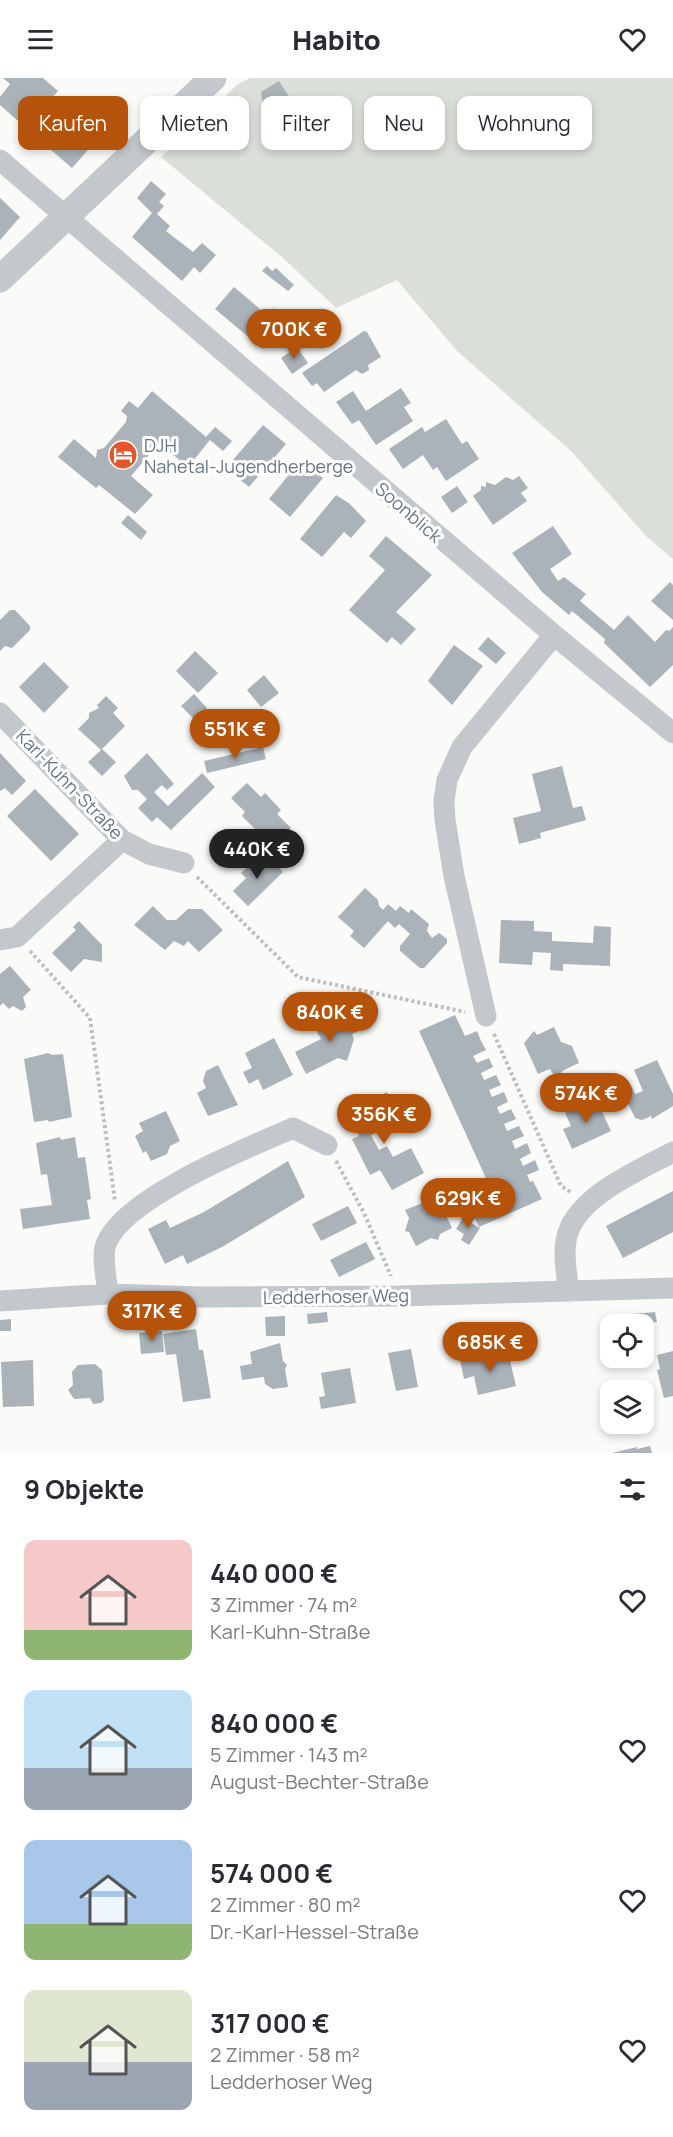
<!DOCTYPE html>
<html lang="de">
<meta charset="utf-8">
<style>
:root{--surface:#fff;--page:#f2f2f3;--text:#2b2b33;--muted:#7c7c81;--accent:#b45309}
body{margin:0;font-family:Manrope,sans-serif;background:var(--page);color:var(--text);height:100vh;display:flex;flex-direction:column;font-size:22px;white-space:nowrap}
*{box-sizing:border-box;margin:0}
p{font-size:20px;color:var(--muted)}
.icon{flex:none;width:33px;height:33px;fill:none;stroke:currentColor;stroke-width:2;stroke-linecap:round;stroke-linejoin:round}
.map{position:relative;height:1375px;overflow:hidden}
.drawer{display:flex;flex-direction:column;background:var(--surface);flex:1}
.drawer>*{flex:none}
.banner{position:absolute;left:18px;top:18px;width:638px;height:54px;display:flex;gap:12px}
.controls{position:absolute;left:600px;top:1236px;display:grid;gap:12px}
.controls a{display:grid;place-items:center;width:54px;height:54px;border-radius:12px;background:var(--surface);box-shadow:0 3px 9px #0003;font-size:30px}
.price{position:absolute;translate:-50% -51px;padding:0 14px;border-radius:21px;background:var(--accent);color:#fff;font-size:20px;line-height:39px;filter:drop-shadow(0 2px 3px #0008)}
.price::after{content:'';position:absolute;left:50%;top:36px;width:18px;height:14px;margin-left:-9px;background:inherit;clip-path:polygon(0 0,100% 0,50% 100%)}
.price.on{background:#222;color:#fff}
ul{padding:0;list-style:none}
li{display:flex;align-items:center;gap:18px;height:150px;padding:0 24px}
li span{display:grid;place-items:center;flex:none;width:168px;height:120px;border-radius:12px;color:#555}
li>.icon{margin-inline-start:auto}
span .icon{width:72px;height:72px;fill:#fffc;stroke-width:1}
li b{font-size:26px}
h2{display:flex;justify-content:space-between;align-items:center;height:72px;padding:0 24px;font-size:26px}
.pill{padding:0 21px;border-radius:12px;background:var(--surface);box-shadow:0 3px 9px #0003;font-size:21px;line-height:54px}
.pill.on{background:var(--accent);color:#fff}
header{display:flex;justify-content:space-between;align-items:center;height:78px;padding:0 24px;background:var(--surface);font-size:27px;font-weight:800}
.map>svg:first-child{display:block}
.green{fill:#dadfd7}
.building{fill:#aab3b9}
.lines{fill:none;stroke-linecap:round;stroke-linejoin:round}
.path{stroke:#bbbfc2;stroke-width:4;stroke-dasharray:3 3;stroke-linecap:butt}
.minor{stroke:#c3c8cc;stroke-width:21}
.tertiary{stroke:#c3c8cc;stroke-width:27}
.labels{text-anchor:middle;dominant-baseline:central;stroke-width:6;stroke-linejoin:round;paint-order:stroke}
.poi-label{font-size:18px;fill:#657683;stroke:#fff;text-anchor:start}
.street-label{font-size:18px;fill:#657683;stroke:#fff}
</style>
<header><svg class="icon" aria-label="menu" viewBox="0 0 24 24"><path d="M4 6h16M4 12h16M4 18h16"/></svg>Habito<svg class="icon" aria-label="heart" viewBox="0 0 24 24"><path d="M12 20l-8-8c-3-5 5-10 8-4 3-6 11-1 8 4z"/></svg></header>
<div class="map">
<svg width="673" height="1375" viewBox="0 0 673 1375">
<rect width="100%" height="100%" fill="#fafaf8"/>
<path class="green" d="M250,0H673V481L646,458L571,373L457,273L397,202L336,230L283,180L161,79L238,6Z"/>
<path class="building" d="M3,0H43L58,13L25,49L0,27V19L10,6Z
M279,3L292,23L273,34L263,27L261,14Z
M67,21L104,54L72,90L43,65L56,47L49,41Z
M151,103L166,116L159,124L164,128L157,136L170,148L166,153L193,174L202,165L216,177L200,195L194,189L182,203L132,159L152,135L137,120Z
M0,120L20,139L0,162Z
M267,188L272,193L276,190L294,207L288,213L262,193Z
M234,209L260,231L253,240L260,246L274,230L287,241L280,249L287,254L277,261L273,258L263,271L215,231Z
M364,253L367,254L381,279L368,287L369,292L362,296L356,292L324,314L317,305L312,308L302,295Z
M297,269L308,285L292,296L281,280Z
M401,310L411,325L404,329L413,343L376,367L359,342L352,346L336,324L353,313L366,333Z
M152,313L206,359L215,349L232,363L223,373L210,362L188,389L159,365L131,398L153,417L135,436L99,407L96,410L58,379L74,361L96,380L97,372L104,370L126,344L127,338L121,333L129,323L138,330Z
M446,341L462,366L467,363L479,381L446,403L437,389L433,392L423,377L403,391L389,371L422,349L425,354Z
M263,347L286,366L249,409L226,390Z
M296,388L308,398L313,392L323,400L290,439L269,421Z
M519,398L528,410L521,415L527,423L493,447L473,418L481,412V408L486,409V404L495,407L506,399L513,402Z
M457,408L468,424L452,435L441,419Z
M336,417L350,426L366,443L351,460L344,454L322,479L300,461Z
M128,437L147,454L141,462L121,445Z
M553,448L572,476L550,491L558,503L564,499L586,516L580,523L614,552L628,537L655,564L666,552L669,553L673,549V587L650,609L604,565L605,561L572,533L569,537L542,514L512,475Z
M386,458L432,497L396,534L416,551L401,567L392,559L387,565L349,532L385,492L369,478Z
M670,504L673,507V542L651,523Z
M10,532H15L30,548V552L12,570L5,568L0,573V542Z
M488,559L506,575L496,586L478,571Z
M454,567L483,588L452,627L428,603Z
M195,573L218,595L198,615L176,593Z
M44,584L69,609L44,635L19,609Z
M264,597L279,615L261,629L247,612Z
M194,616L207,630L195,642L181,628Z
M106,618L118,630L113,635L125,648L102,671L116,684L102,698L88,684L101,672L78,651L89,640V635L99,630L97,627Z
M263,669L266,681L207,695L204,683Z
M0,675L26,703L12,717L5,710L0,713Z
M147,675L174,706L167,712L162,707L154,714L168,728L202,695L215,709L171,752L157,739L152,744L138,730L147,721L138,712H132L124,698Z
M562,688L573,730L582,728L586,742L540,755L541,760L519,766L513,740L541,733L532,696Z
M247,705L261,719L265,715L281,732L277,736L291,750L272,768L242,738L245,734L231,720Z
M35,711L79,756L51,783L7,738Z
M268,778L283,794L248,828L233,813L246,800L241,795L256,781L261,786Z
M365,810L378,822L379,828L383,832L388,826L396,833L400,828L409,835L411,831L429,846L427,853L432,860L439,855L447,861V865L424,890H420L400,873V868L410,856L399,846L395,850L388,843L364,870L350,858L354,853L338,839Z
M153,828L167,842H176L188,831H202L223,852L199,874L188,863L184,868L174,863L165,872L134,847Z
M501,842L534,843V853L552,854V863L593,865L594,848L611,849L610,888L563,886V893L550,892L551,875L533,874L532,887L499,885Z
M79,843L102,867V884L84,881L71,894L52,875L76,852L73,849Z
M10,888L31,912L23,919L26,929L22,933L13,928L9,931L3,925L0,928V896Z
M341,934L344,940L353,936L361,952L352,956L354,961L347,983L338,980L306,996L295,974L321,961L317,954L320,945Z
M455,937L465,958L477,953L481,963L486,972L473,978L477,985L489,980L493,989L481,995L484,1002L496,997L501,1007L489,1012L492,1019L504,1014L508,1024L497,1029L500,1036L511,1031L516,1041L504,1046L507,1053L519,1048L524,1058L512,1063L515,1071L527,1065L531,1075L520,1081L523,1088L535,1082L539,1092L527,1097L530,1104L533,1103L542,1121L479,1149L471,1131L495,1120L419,953Z
M554,949L561,964L572,968L579,985L562,993L560,998L552,995L550,991L538,996L524,965L534,953L537,957Z
M274,960L293,997L263,1012L258,1001L249,1006L243,994L252,990L245,975Z
M48,975L52,977L63,976L72,1039L49,1044L48,1042L34,1044L24,981Z
M657,982L673,1016V1028L652,1041L651,1038L642,1042L635,1040L621,1011L631,1007L635,1016L643,1013L634,992Z
M218,987L238,1027L208,1038L197,1015L206,1010L203,1003L206,993Z
M387,1014L401,1043L381,1056L379,1053L371,1057L379,1072L387,1068L393,1079L411,1070L424,1095L392,1112L380,1092L370,1097L352,1061L359,1058L352,1043L373,1033L369,1026L371,1022Z
M596,1021L611,1053L572,1071L563,1051L571,1048L565,1035Z
M166,1033L180,1063L170,1068L167,1076L151,1083L146,1073L143,1075L135,1058L143,1053L139,1045Z
M60,1059L61,1062L75,1059L78,1080L85,1079L91,1121L87,1122L90,1141L23,1151L20,1131L52,1127L47,1096L41,1097L36,1065Z
M288,1083L305,1119L222,1169L187,1186L183,1177L165,1186L148,1151L166,1142L170,1150L204,1134Z
M673,1113V1154L623,1180L606,1148Z
M437,1119L452,1150L440,1156L438,1162L431,1160L416,1168L409,1154L405,1153L409,1140L405,1132Z
M348,1128L357,1145L321,1163L312,1146Z
M466,1135L475,1140L471,1145L480,1150L469,1167L461,1162L464,1156L456,1151Z
M366,1164L375,1181L339,1199L330,1182Z
M327,1234L328,1244L308,1246L307,1236Z
M655,1234L657,1244L636,1246L634,1236Z
M285,1238V1258H266L265,1239Z
M11,1241V1253H0V1242Z
M196,1251L199,1272H203L211,1320L183,1324L176,1276L166,1277L163,1256Z
M162,1253L164,1274L141,1276L139,1255Z
M280,1265L283,1283L287,1287L285,1291L288,1309L273,1311L265,1306L264,1299L242,1302L240,1288L252,1286L250,1274Z
M411,1271L418,1309L396,1313L388,1275Z
M673,1273V1318L664,1320L657,1292L660,1291L657,1277Z
M508,1274L516,1308L478,1317L474,1298L464,1301L460,1282L474,1278L475,1282Z
M33,1282L34,1328L3,1329L1,1284Z
M95,1286L102,1292L104,1322L101,1325L93,1326L90,1320L74,1321L68,1312L73,1307L72,1294L78,1287Z
M350,1290L356,1325L321,1331L319,1319L325,1318L321,1295Z
M650,1368L652,1375H612L637,1369V1371Z"/>
<g class="lines">
<path class="path" d="M197,799L298,899L465,934
M30,873L90,940L115,1123
M494,956L561,1108L572,1115
M336,1083L364,1135L391,1198"/>
<path class="minor" d="M0,82L554,557L673,655
M0,635L122,762L149,776L184,785
M0,862L17,859L122,762
M486,938L454,798L445,742L444,723L447,702L462,669L554,557
M569,1214C567,1197 563,1179 566,1163C572,1120 638,1093 673,1074
M108,1216C107,1202 101,1179 106,1166C123,1120 247,1070 293,1050L327,1067
M0,1223L108,1216L203,1219L400,1218L673,1210"/>
<path class="tertiary" d="M0,201L213,0"/>
</g>
<defs>
<g id="hotel-disc" transform="scale(1.5)"><circle r="9.5" fill="#e4572e" stroke="#fff"/><path d="M-6-4.5h1.5V1H6V5H4.5V3h-9V5H-6ZM-4 0a1.8 1.8 0 1 1 3.6 0ZM.5 0V-2.5h3Q6-2.5 6 0Z" fill="#fff"/></g>
</defs>
<g fill-rule="evenodd">
<use href="#hotel-disc" x="123" y="377"/>
</g>
<g class="labels">
<g class="poi-label">
<text x="144" y="367">DJH<tspan x="144" dy="21">Nahetal-Jugendherberge</tspan></text>
</g>
<g class="street-label">
<text transform="translate(409 434) rotate(41)">Soonblick</text>
<text transform="translate(70 706) rotate(46)">Karl-Kuhn-Straße</text>
<text transform="translate(336 1218) rotate(-1)">Ledderhoser Weg</text>
</g>
</g>
</svg>
<div class="controls">
<a><svg class="icon" aria-label="locate" viewBox="0 0 24 24"><circle cx="12" cy="12" r="6"/><path d="M12 2v4M12 18v4M2 12h4M18 12h4"/></svg></a>
<a><svg class="icon" aria-label="layers" viewBox="0 0 24 24"><path d="M12 4l9 5-9 5-9-5zM3 14l9 5 9-5"/></svg></a>
</div>
<b class="price" style="left:294px;top:282px">700K €</b>
<b class="price" style="left:235px;top:682px">551K €</b>
<b class="price on" style="left:257px;top:802px">440K €</b>
<b class="price" style="left:330px;top:965px">840K €</b>
<b class="price" style="left:586px;top:1046px">574K €</b>
<b class="price" style="left:384px;top:1067px">356K €</b>
<b class="price" style="left:468px;top:1151px">629K €</b>
<b class="price" style="left:152px;top:1264px">317K €</b>
<b class="price" style="left:490px;top:1295px">685K €</b>
<div class="banner">
<a class="pill on">Kaufen</a>
<a class="pill">Mieten</a>
<a class="pill">Filter</a>
<a class="pill">Neu</a>
<a class="pill">Wohnung</a>
</div>
</div>
<section class="drawer">
<h2>9 Objekte<svg class="icon" aria-label="filters" viewBox="0 0 24 24"><path d="M4 7h16M4 17h16"/><circle cx="9" cy="7" r="2"/><circle cx="15" cy="17" r="2"/></svg></h2>
<ul>
<li><span style="background:linear-gradient(#f6c9c9 75%,#8fb573 0)"><svg class="icon" aria-label="home" viewBox="0 0 24 24"><path d="M3 11l9-7 9 7M6 9v11h12V9"/></svg></span><div><b>440 000 €</b><p>3 Zimmer · 74 m²</p><p>Karl-Kuhn-Straße</p></div><svg class="icon" aria-label="heart" viewBox="0 0 24 24"><path d="M12 20l-8-8c-3-5 5-10 8-4 3-6 11-1 8 4z"/></svg></li>
<li><span style="background:linear-gradient(#bfe0f5 65%,#9aa5b1 0)"><svg class="icon" aria-label="home" viewBox="0 0 24 24"><path d="M3 11l9-7 9 7M6 9v11h12V9"/></svg></span><div><b>840 000 €</b><p>5 Zimmer · 143 m²</p><p>August-Bechter-Straße</p></div><svg class="icon" aria-label="heart" viewBox="0 0 24 24"><path d="M12 20l-8-8c-3-5 5-10 8-4 3-6 11-1 8 4z"/></svg></li>
<li><span style="background:linear-gradient(#a9c7e8 70%,#8fb573 0)"><svg class="icon" aria-label="home" viewBox="0 0 24 24"><path d="M3 11l9-7 9 7M6 9v11h12V9"/></svg></span><div><b>574 000 €</b><p>2 Zimmer · 80 m²</p><p>Dr.-Karl-Hessel-Straße</p></div><svg class="icon" aria-label="heart" viewBox="0 0 24 24"><path d="M12 20l-8-8c-3-5 5-10 8-4 3-6 11-1 8 4z"/></svg></li>
<li><span style="background:linear-gradient(#dfe7d0 60%,#9aa5b1 0)"><svg class="icon" aria-label="home" viewBox="0 0 24 24"><path d="M3 11l9-7 9 7M6 9v11h12V9"/></svg></span><div><b>317 000 €</b><p>2 Zimmer · 58 m²</p><p>Ledderhoser Weg</p></div><svg class="icon" aria-label="heart" viewBox="0 0 24 24"><path d="M12 20l-8-8c-3-5 5-10 8-4 3-6 11-1 8 4z"/></svg></li>
</ul>
</section>
